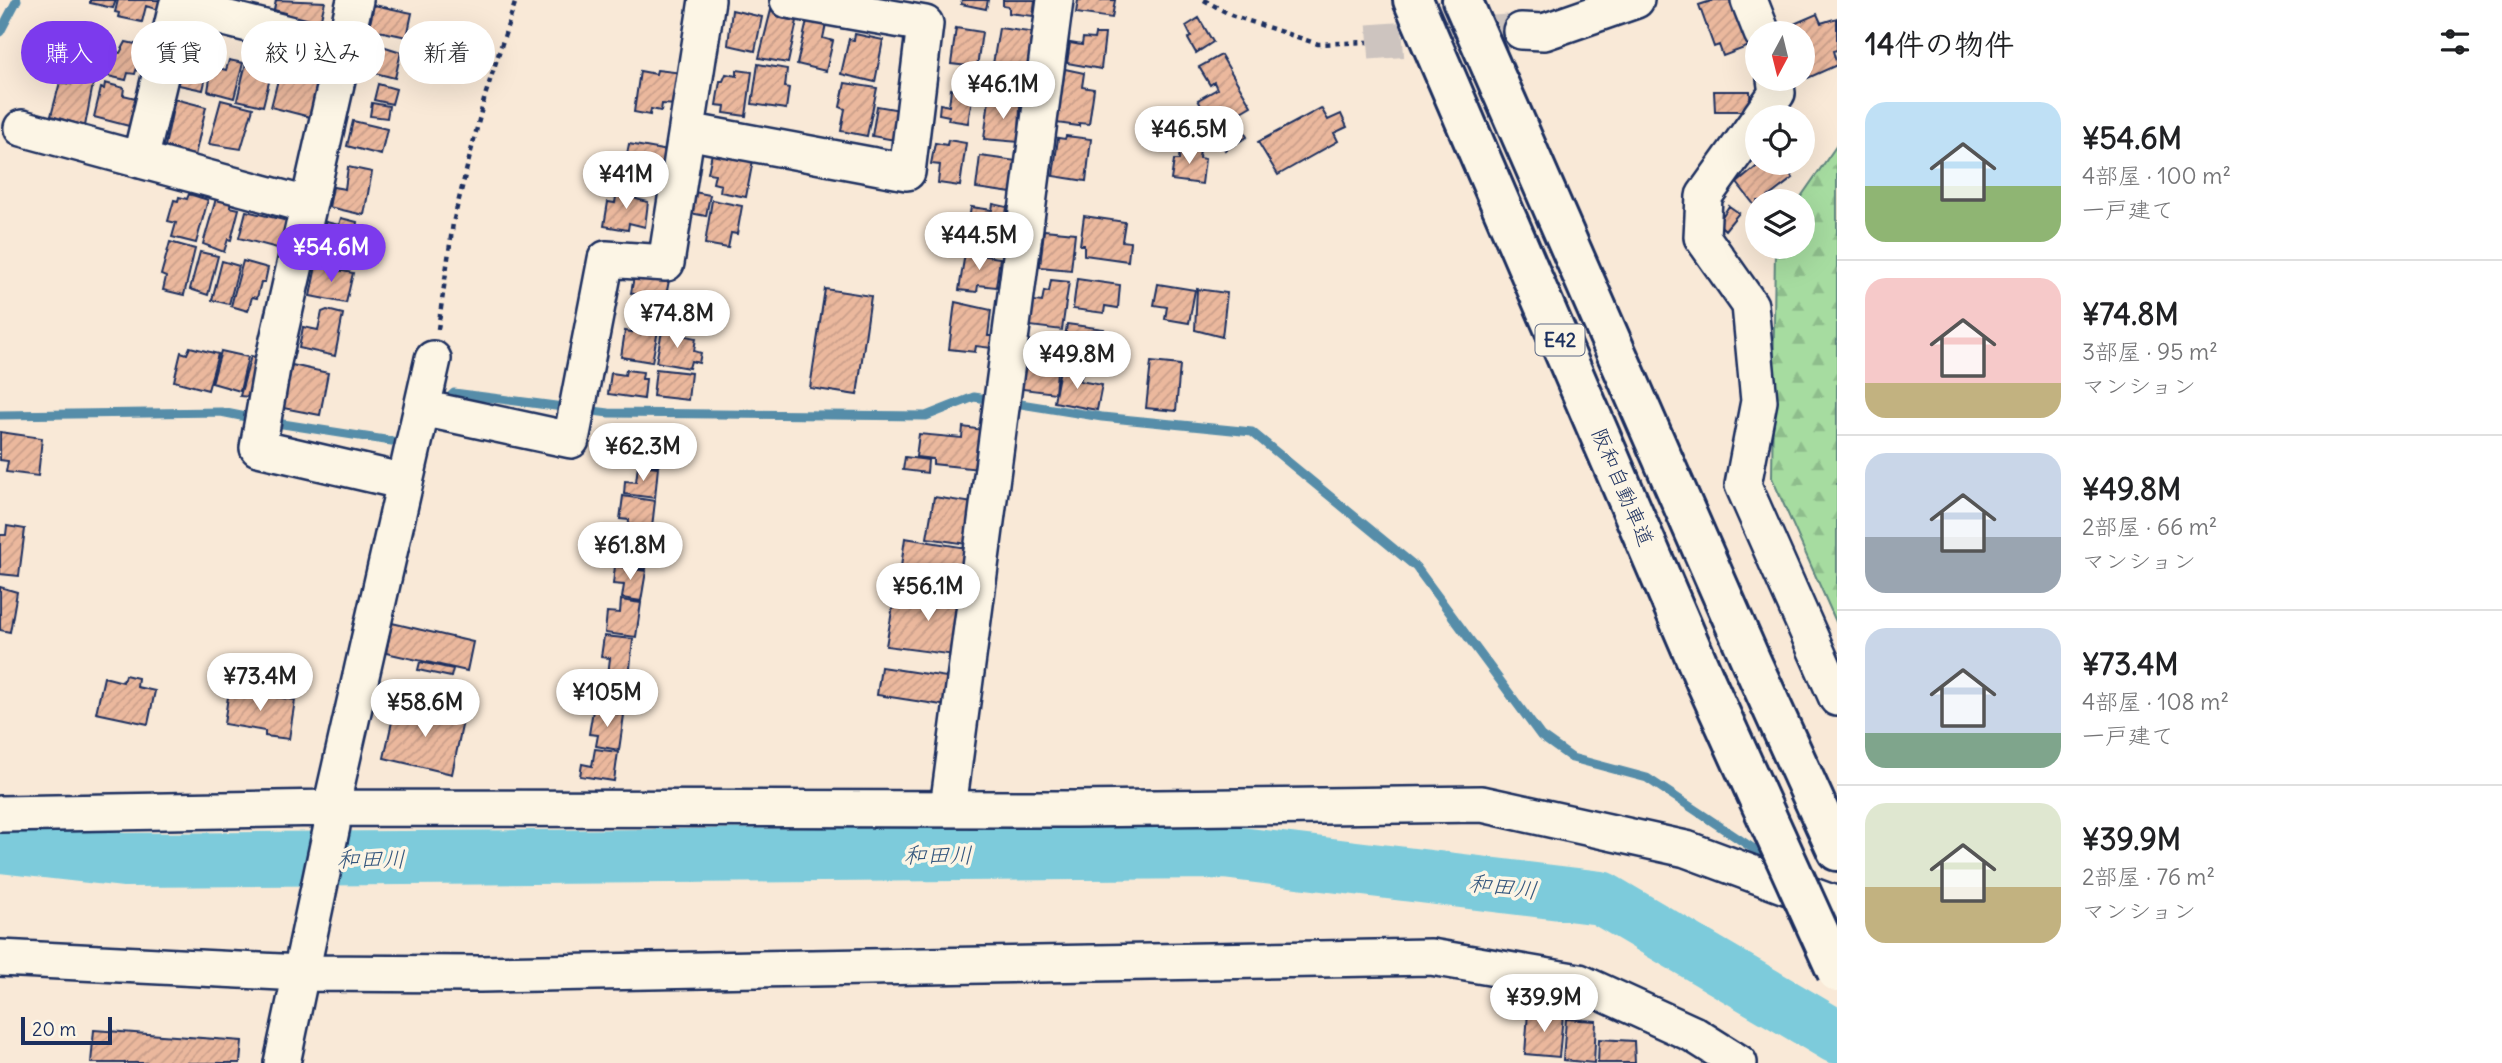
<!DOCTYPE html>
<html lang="ja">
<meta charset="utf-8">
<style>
:root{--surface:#fff;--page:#f6f6f6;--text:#202124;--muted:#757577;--line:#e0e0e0;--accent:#7c3aed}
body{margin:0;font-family:Delius,"Klee One",sans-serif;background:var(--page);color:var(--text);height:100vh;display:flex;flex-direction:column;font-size:26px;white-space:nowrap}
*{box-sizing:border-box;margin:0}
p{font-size:23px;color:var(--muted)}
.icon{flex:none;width:38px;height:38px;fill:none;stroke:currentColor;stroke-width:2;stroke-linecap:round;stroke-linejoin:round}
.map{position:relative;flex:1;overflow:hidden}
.side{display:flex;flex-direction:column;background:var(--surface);width:665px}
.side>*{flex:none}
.banner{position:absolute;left:21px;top:21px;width:665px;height:63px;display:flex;gap:14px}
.needle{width:46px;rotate:187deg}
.buttons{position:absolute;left:1745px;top:21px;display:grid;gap:14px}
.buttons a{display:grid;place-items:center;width:70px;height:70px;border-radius:50%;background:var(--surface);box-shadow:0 7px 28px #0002;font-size:35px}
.scale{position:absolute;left:21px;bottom:18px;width:91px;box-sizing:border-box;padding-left:7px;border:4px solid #1b2f5e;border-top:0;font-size:19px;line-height:24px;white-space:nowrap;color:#1b2f5e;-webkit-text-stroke:5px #fcf5e5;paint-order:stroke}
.price{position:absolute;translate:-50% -60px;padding:0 16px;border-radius:24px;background:#fff;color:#222;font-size:23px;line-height:46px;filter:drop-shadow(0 2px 4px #0008)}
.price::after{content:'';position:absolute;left:50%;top:42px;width:21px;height:16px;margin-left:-10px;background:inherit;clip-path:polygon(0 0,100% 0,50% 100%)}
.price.selected{background:var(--accent);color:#fff}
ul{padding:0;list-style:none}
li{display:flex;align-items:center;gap:21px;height:175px;padding:0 28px}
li+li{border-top:2px solid var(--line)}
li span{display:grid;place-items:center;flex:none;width:196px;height:140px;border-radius:21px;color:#555}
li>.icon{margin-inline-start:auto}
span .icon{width:84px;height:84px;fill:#fffc;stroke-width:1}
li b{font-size:30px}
h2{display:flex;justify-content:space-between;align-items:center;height:84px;padding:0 28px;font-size:30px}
.pill{padding:0 24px;border-radius:32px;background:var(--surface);box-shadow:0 7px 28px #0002;font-size:24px;line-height:63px}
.pill.selected{background:var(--accent);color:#fff}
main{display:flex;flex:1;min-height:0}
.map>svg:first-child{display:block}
.forest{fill:url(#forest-firs);stroke:#60867f;stroke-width:2}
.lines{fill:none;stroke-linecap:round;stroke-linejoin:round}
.stream{stroke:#568da9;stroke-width:9}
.river{stroke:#7dcbdb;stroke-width:54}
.building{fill:url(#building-hatch);stroke:#1b2f5e;stroke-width:2}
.minor-tunnel{stroke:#cdc4bf;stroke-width:35;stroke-dasharray:35 18;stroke-linecap:butt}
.minor-casing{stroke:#1b2f5e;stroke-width:40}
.highway-casing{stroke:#1b2f5e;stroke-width:44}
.path{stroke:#1b2f5e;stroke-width:4.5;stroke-dasharray:5 5;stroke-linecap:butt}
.minor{stroke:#fcf5e5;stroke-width:35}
.highway{stroke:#fcf5e5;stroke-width:38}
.highway-bridge-casing{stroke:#1b2f5e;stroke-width:44;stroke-linecap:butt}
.highway-bridge{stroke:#fcf5e5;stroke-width:38}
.labels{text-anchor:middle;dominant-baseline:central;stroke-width:7;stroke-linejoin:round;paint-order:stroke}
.shield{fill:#fcf5e5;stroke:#5e6a86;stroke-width:2}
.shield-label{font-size:19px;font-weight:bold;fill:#1b2f5e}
.street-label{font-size:21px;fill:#1b2f5e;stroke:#fcf5e5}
.water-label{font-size:23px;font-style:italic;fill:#34567d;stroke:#fcf5e5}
</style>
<main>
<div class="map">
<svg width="1837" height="1063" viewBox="0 0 1837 1063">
<defs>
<pattern id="forest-firs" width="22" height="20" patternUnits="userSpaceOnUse" patternTransform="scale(1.75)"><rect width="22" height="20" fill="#a6dca0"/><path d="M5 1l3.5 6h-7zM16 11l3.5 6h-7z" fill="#8ebd8c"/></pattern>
<pattern id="building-hatch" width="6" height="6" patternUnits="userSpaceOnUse" patternTransform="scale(1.75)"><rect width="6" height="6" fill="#ebb89d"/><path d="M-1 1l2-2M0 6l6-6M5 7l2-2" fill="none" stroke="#c99e8a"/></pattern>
</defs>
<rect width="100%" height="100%" fill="#f9e9d7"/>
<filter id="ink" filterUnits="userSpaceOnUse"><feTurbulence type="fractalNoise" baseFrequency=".0143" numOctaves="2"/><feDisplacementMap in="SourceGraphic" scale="14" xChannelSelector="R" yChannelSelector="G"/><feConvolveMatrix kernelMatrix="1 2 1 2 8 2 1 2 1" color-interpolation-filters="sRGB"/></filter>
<g filter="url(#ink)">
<path class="forest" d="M1837,145V624L1772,478L1775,247H1802V201H1798Z"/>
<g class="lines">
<path class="stream" d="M0,32L17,0
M1008,402L1102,417L1252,432L1416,567L1541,736L1572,758L1647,778L1772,861
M443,403L454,393L571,408
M585,410L609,413L926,416L974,397L994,400
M0,415L221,412L256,419
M270,422L398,442L403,438"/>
<path class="river" d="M0,846L124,860L1224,852L1601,898L1837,1037"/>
</g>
<path class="building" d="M90,0H116L113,8L90,3Z
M118,0H161L159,10L146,6L142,22L118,17L119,13L115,12Z
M276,0L325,2L319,26L285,18L286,13L274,10Z
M962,0H988L986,9L961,4Z
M1003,0H1035L1033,16L1009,13V7L1003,6Z
M1078,0H1115L1112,18L1076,13Z
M1714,0H1738L1755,44L1723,56L1719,45L1714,47L1699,5Z
M374,5L412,13L407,37L369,29Z
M732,10L762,17L755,51L728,45Z
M771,10L782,12L780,18L797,21L788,63L759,58Z
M1817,14L1821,23L1837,18V50L1833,51L1837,65L1808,78L1802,66V33H1773Z
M1199,18L1213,42L1196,53L1188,39L1191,36L1186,26Z
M807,21L826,24L823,38L833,41L826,71L797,64Z
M956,28L982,32L977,67L951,64Z
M999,28L1037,33L1031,76L992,70Z
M49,33L73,39L72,46L87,50L82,71L42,61Z
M855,34L883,40L875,82L841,74L849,39L854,40Z
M1095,34H1105L1101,69L1067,63L1070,43L1082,45L1083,38L1094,39Z
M185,37L204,42L205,37L215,39L203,90L174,84Z
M126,42L149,47L145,69L137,67L135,74L128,73L126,80L90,72L94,52L99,53V49L120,53Z
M376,44L401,52L395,78L359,69L364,50L374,52Z
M1221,55L1251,106L1213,128L1198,100L1217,89L1214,82L1210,85L1199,67Z
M229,60L243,63L234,98L208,91L212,66L226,70Z
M246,63L268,67L265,76L270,78L263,106L237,100Z
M758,64L787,69L785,87L789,88L786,109L752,104Z
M291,69L308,74L307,79L320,83L310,117L271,107L280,72L290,75Z
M1065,69L1084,73L1082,87L1094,89L1089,124L1079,123V126L1056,123Z
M657,70L683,73L678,105L662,104L661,111L651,109L650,115L634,112L640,71L656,74Z
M737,70L752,72L746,116L724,113L725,106L716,105L720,81H723L726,74L737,76Z
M72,78L93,84L85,126L51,116L60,82L71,84Z
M105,83L124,88L123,95L140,99L133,127L94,117L101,88L104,89Z
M845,83L877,88L867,136L841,131L845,109L840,107Z
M378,84L396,89L392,104L374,100Z
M951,89L973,92L968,123L948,120L949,116L939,114L940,104L949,106Z
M1714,91H1750L1751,111H1715Z
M175,99L206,107L195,156L165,146Z
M989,99L1020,103L1019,142L984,139Z
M221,100L253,108L241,149L209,144Z
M372,103L389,106L387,118L370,116Z
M877,106L906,111L901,141L872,136Z
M1321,108L1328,120L1341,114L1347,127L1334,133L1338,141L1278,175L1258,142Z
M1237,120L1247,137L1225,150L1216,134Z
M353,121L387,129L381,155L347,146Z
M1066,136L1091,139L1086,181L1053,176L1058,138L1065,139Z
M948,140L966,143L960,186L938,183L940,165L931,164L935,143L947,145Z
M629,144L674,152L667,188L622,180Z
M1180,146L1200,149L1199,158L1205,159L1202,184L1171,180L1174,160H1179Z
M712,153L753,160L746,197L720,192L721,185L713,183L715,174L708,173Z
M980,156L1017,161L1012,193L976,188Z
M1761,163H1781L1793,178L1763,201H1757L1756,207L1737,183Z
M348,167L372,172L364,215L329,207L333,187L345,189Z
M617,191L637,193L636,199L648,202L645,227L629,223L628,230L604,226L608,202L615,203Z
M694,192L710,195L706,216L690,213Z
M189,194L208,200L196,243L172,237L176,223L168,221L174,200L178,201L179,197L187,199Z
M217,195L231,199L230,207L239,209L231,240L228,239L224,252L203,244Z
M712,200L742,206L737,234L731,233L728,248L705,244Z
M993,204L1007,207L1003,235L987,233L986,242L966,239L971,207L992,210Z
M1729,206L1739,213L1725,230L1718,223Z
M246,211L288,221L281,249L239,238Z
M1084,216L1125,222L1122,241L1130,242L1128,261L1084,255V245H1080Z
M341,218L357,222L352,263L327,257L331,244L321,242L326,222L339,225Z
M1044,230L1075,233L1071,270L1040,267Z
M170,242L195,249L184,295L163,290L166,277L161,275Z
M200,252L218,256L208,295L190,289Z
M965,253L1000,258L996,287L978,285L977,292L959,290Z
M222,261L239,266L229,304L212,300Z
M243,261L268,268L265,282H261L257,298L252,297L248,311L231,306Z
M316,266L353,273L346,303L310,296Z
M635,271L670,275L662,317L635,312L638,295L631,293Z
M1077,279L1120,285L1118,308L1105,306L1104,313L1073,309Z
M1051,280L1069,282L1062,330L1022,325L1026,300L1042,302L1044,291L1049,292Z
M1158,284L1195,290L1189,323L1165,319L1167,307L1154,305Z
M825,289L871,296L857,395L810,388Z
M1197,289L1227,293L1222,337L1195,330Z
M687,292L704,294L699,324L668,318L671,294L686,297Z
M955,302L991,310L988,336H993L991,348L976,346L975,352L949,349Z
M327,310L343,314L335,356L299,348L303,327L318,330L322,312Z
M634,320L659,325L652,362L621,357L625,331L632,332Z
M1067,324L1104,329L1103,341L1114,343L1112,364L1062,356Z
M662,331L696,338L694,351L701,353L699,363L691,361L689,368L656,362Z
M190,347L218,354L208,390L174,381L181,352L187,354Z
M1040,347L1059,349L1055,393L1014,388L1017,366L1036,368Z
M221,351L248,357L240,391L212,383Z
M251,356L259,358L257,398L240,396Z
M1151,362L1180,365L1176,411L1146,408Z
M292,365L328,373L320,415L283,408Z
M656,369L691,373L688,400L653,396Z
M1060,369L1082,374L1080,381L1102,385L1097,410L1054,402Z
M626,370L643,372L642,379H646L644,399L608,394L611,373L625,375Z
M963,427L983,430L979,469L933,464V459L916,457L919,434L962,438Z
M633,428L663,432L659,465L638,463L640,450L630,449Z
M0,432L42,438L38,476L6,472L8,461L0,460Z
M905,457L928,460L927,473L903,470Z
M638,465L658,467L655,498L624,494L625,481L636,482Z
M623,496L655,501L651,536L628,533L629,520L620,519Z
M934,497L980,504L974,545L927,538Z
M7,526L25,529L19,576L0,574V535H6Z
M627,534L650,538L646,569L615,565L617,549L625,551Z
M905,538L979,550L976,578L901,567Z
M615,566L646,571L641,601L622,598L624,585L613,584Z
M0,587L17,592L10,632L0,630Z
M896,588L969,600L962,656L886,646Z
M621,600L641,603L636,637L605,633L607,612L620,613Z
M392,623L473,642L467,671L386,653Z
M604,636L633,639L629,678L608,675L610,658L601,657Z
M420,662L453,669L451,677L418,670Z
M881,667L960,679L955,707L877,695Z
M125,675L138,678L137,687L155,691L148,724L96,713L104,677L123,682Z
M607,676L629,679L624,712L592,708L595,691L605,692Z
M229,690L295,700L289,739L265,736V731L224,724Z
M424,707L464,716L452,774L384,758L393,717L403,720L405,708L423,711Z
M593,710L624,715L619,750L596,746L598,735L589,734Z
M595,749L618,752L614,781L580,776L582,764L592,766Z
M1528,1012L1563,1015L1559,1057L1525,1054Z
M1566,1019L1596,1021L1594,1063L1563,1060Z
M94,1030L242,1041L240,1063H91Z
M1599,1039L1634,1041L1635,1063H1598Z"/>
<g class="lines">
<path class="minor-tunnel" d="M1368,42L1521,31"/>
<g class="minor-casing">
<path id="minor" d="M355,0L273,362L258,448L405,482
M1749,0L1762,33
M1521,31L1544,32L1636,0
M1760,117L1777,93L1775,79
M1757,122L1704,196L1702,237L1750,305L1759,401L1743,485L1837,698
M22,128L307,205
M687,131L907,172L925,24L788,0
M140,160L177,6L344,48
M422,408L571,440L606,259L666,263L707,0
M948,808L1055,0
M0,814L331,808L1075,809L1482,804L1686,849L1837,905
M0,958L301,973L480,974L1431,957L1579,982L1693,1034L1739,1063
M282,1063L332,826L331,808L433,359"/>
</g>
<g class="highway-casing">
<path id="highway" d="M1413,0L1705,680
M1462,0L1751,661L1837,851"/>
</g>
<path class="path" d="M1204,0L1231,15L1318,44L1368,42
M438,329L453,223L485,96L516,0"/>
<use href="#minor" class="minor"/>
<use href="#highway" class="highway"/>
<g class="highway-bridge-casing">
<path id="highway-bridge" d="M1705,680L1837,972"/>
</g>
<use href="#highway-bridge" class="highway-bridge"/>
</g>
</g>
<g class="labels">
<rect class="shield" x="1535.5" y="324.5" width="49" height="31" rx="5"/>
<g class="shield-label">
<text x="1560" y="340">E42</text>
</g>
<g class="street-label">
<text transform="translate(1623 487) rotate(67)">阪和自動車道</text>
</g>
<g class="water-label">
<text x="938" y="854">和田川</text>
<text x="371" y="858">和田川</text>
<text transform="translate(1503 886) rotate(7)">和田川</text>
</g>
</g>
</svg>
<div class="buttons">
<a><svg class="needle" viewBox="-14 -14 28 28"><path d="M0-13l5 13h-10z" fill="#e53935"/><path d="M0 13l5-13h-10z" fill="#757577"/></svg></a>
<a><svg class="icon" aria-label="locate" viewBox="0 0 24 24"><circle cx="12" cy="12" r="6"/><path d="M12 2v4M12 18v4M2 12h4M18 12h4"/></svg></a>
<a><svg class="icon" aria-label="layers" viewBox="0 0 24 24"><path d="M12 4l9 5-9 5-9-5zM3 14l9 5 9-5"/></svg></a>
</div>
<div class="scale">20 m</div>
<b class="price" style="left:1003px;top:121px">¥46.1M</b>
<b class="price" style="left:1189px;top:166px">¥46.5M</b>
<b class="price" style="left:626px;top:211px">¥41M</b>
<b class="price" style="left:979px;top:272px">¥44.5M</b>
<b class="price selected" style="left:331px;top:284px">¥54.6M</b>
<b class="price" style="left:677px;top:350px">¥74.8M</b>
<b class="price" style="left:1077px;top:391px">¥49.8M</b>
<b class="price" style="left:643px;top:483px">¥62.3M</b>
<b class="price" style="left:630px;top:582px">¥61.8M</b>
<b class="price" style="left:928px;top:623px">¥56.1M</b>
<b class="price" style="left:260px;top:713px">¥73.4M</b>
<b class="price" style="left:607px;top:729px">¥105M</b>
<b class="price" style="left:425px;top:739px">¥58.6M</b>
<b class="price" style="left:1544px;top:1034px">¥39.9M</b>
<div class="banner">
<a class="pill selected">購入</a>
<a class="pill">賃貸</a>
<a class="pill">絞り込み</a>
<a class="pill">新着</a>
</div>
</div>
<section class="side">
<h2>14件の物件<svg class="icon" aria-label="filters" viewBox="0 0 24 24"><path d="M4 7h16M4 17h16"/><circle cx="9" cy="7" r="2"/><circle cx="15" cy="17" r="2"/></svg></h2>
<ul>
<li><span style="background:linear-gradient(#bfe0f5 60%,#8fb573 0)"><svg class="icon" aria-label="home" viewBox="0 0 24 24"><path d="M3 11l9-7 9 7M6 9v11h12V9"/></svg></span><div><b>¥54.6M</b><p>4部屋 · 100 m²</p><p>一戸建て</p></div></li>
<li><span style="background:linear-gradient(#f6c9c9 75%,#c2b280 0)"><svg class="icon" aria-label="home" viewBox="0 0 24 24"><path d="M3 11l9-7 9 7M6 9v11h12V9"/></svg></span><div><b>¥74.8M</b><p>3部屋 · 95 m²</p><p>マンション</p></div></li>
<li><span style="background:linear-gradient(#c9d6e8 60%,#9aa5b1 0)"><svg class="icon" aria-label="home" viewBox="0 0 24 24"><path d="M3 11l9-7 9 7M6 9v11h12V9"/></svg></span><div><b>¥49.8M</b><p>2部屋 · 66 m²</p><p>マンション</p></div></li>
<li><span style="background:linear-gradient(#c9d6e8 75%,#7fa58c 0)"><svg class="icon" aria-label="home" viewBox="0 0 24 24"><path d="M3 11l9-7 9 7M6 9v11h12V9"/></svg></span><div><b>¥73.4M</b><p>4部屋 · 108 m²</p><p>一戸建て</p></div></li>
<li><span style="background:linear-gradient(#dfe7d0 60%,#c2b280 0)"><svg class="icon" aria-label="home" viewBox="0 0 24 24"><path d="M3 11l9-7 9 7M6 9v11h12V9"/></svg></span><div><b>¥39.9M</b><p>2部屋 · 76 m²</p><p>マンション</p></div></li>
</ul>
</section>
</main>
